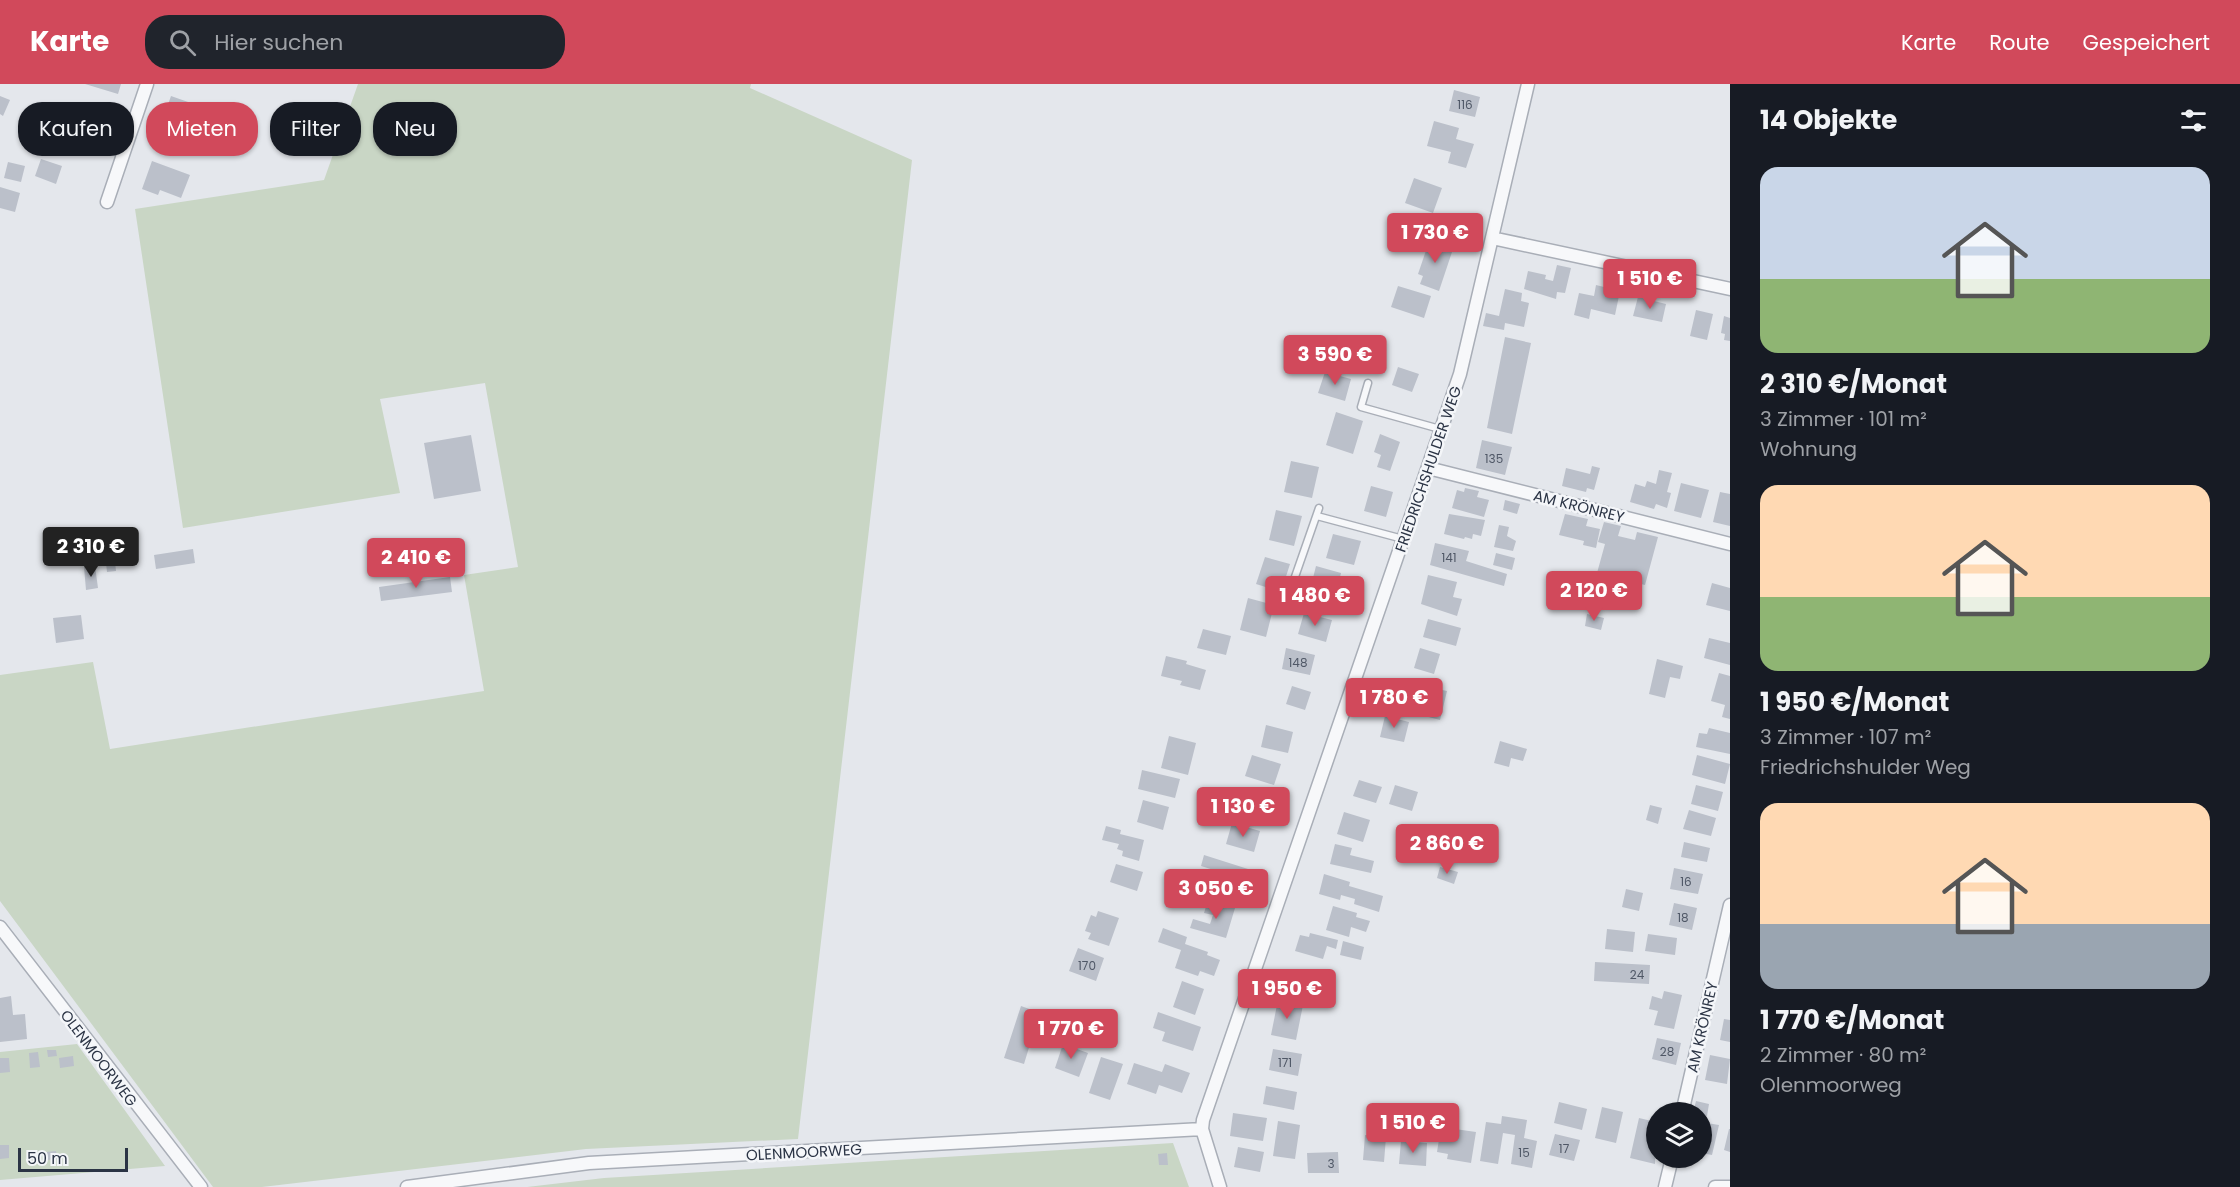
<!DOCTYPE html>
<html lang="de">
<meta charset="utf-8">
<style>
:root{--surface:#171b24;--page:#20242c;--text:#f1f3f6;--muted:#9ea1a6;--accent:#d1495b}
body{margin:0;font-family:Poppins,sans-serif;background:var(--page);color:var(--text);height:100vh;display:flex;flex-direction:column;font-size:22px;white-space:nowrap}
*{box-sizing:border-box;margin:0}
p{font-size:20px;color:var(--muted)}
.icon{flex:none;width:33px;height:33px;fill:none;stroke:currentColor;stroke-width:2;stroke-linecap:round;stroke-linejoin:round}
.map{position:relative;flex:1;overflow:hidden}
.side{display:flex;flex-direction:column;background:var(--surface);width:510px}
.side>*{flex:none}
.hud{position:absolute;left:18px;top:18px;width:570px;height:54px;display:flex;gap:12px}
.fabs{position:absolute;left:1646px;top:1018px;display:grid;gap:12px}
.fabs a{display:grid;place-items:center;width:66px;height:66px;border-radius:50%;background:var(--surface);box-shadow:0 2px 4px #0004;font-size:30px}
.scale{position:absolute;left:18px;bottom:15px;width:110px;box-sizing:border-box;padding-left:6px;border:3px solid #2b3445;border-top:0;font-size:16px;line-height:21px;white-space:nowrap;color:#2b3445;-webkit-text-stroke:4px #f4f6f9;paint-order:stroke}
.price{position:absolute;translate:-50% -51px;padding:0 14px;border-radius:6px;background:var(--accent);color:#fff;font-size:20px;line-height:39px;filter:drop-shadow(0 2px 3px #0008)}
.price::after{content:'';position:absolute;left:50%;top:36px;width:18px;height:14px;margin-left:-9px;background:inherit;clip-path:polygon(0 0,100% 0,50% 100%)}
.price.selected{background:#222;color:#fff}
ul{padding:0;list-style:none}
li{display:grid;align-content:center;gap:12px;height:318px;padding:0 30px}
li span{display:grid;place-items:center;height:186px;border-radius:18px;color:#555}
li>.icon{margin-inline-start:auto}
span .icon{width:108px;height:108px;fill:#fffc;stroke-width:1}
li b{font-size:26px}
h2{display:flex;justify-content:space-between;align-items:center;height:72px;padding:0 30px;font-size:26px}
.tag{padding:0 21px;border-radius:24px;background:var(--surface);box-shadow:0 2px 4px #0004;font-size:21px;line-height:54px}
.tag.selected{background:var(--accent);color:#fff}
header{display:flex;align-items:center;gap:36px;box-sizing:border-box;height:84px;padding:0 30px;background:var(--accent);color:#fff}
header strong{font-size:28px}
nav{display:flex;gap:33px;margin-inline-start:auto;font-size:21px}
.search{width:420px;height:54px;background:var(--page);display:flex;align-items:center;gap:15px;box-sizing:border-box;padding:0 21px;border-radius:24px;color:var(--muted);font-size:22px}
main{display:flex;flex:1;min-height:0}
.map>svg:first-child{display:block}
.green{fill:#c9d6c5}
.building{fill:#bbc0ca}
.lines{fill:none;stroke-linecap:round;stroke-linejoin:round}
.service-casing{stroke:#a9aeb7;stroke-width:9}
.minor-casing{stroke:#a9aeb7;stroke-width:15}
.service{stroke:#f7f8fa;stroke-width:6}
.minor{stroke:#f7f8fa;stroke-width:12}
.labels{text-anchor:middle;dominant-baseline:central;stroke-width:5;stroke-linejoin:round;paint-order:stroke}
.number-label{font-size:12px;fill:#4f5766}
.street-label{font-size:15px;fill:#2b3445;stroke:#f4f6f9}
</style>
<header>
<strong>Karte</strong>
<div class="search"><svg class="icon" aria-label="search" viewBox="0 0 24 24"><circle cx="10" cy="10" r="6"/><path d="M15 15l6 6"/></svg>Hier suchen</div>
<nav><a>Karte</a><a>Route</a><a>Gespeichert</a></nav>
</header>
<main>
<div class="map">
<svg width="1730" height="1103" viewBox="0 0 1730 1103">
<rect width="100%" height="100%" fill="#e4e7ec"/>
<path class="green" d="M358,0H751L750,4L912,76L798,1055L586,1065L262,1103H213L0,817V591L93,578L110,665L484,607L464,491L518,483L485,299L380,315L400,409L183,444L135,125L324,96Z
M77,960L165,1082L0,1096V968Z
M1173,1059L1189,1103H527L604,1094Z"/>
<path class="building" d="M85,0H121L118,10Z
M1454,6L1480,13L1475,33L1449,27Z
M0,12L10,16L3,32L0,30Z
M171,12L211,26L206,39L183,31L180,38L164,32Z
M87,21L108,30L100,48L80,40Z
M1434,37L1459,44L1456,55L1474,60L1466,84L1448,79L1451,68L1427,62Z
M47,38L71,47L65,66L40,57Z
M163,44L201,48L198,70L160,65Z
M41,75L62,82L56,100L35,92Z
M152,77L190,91L181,114L160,106L158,111L142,105Z
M8,78L25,82L21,98L4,94Z
M1414,94L1442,104L1433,129L1405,119Z
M0,103L20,109L15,128L0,124Z
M1431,152L1442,156L1441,161L1453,165L1439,207L1420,200L1423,192L1418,190Z
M1557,181L1571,184L1565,209L1557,208L1556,215L1524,205L1528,187L1546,191L1545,195L1553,197Z
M1596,201L1620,207L1615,231L1591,225L1589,235L1574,231L1579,209L1594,212Z
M1398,202L1431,212L1424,234L1391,223Z
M1505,205L1522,209L1521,217L1529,219L1524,243L1505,239L1504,246L1483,242L1486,229L1499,232Z
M1638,213L1666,220L1662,238L1633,232Z
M1696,226L1713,230L1707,256L1690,252Z
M1724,232L1730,234V257L1724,256L1725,250L1721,249Z
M1505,253L1531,259L1512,350L1487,344Z
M1335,257L1360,264L1354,285L1329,278Z
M1398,283L1419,290L1412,308L1392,301Z
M1325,288L1351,295L1345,317L1318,309Z
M1336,328L1363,337L1353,370L1326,361Z
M1380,350L1400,358L1390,387L1377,383L1381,371L1374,368Z
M471,351L481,407L434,415L424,359Z
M1482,356L1512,363L1505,391L1476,384Z
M1291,377L1319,383L1312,414L1284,408Z
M1592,382L1600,384L1594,406L1587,404L1586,408L1562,402L1566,384L1590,390Z
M1659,386L1672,389L1667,408L1671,409L1667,424L1656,420L1654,425L1630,418L1635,400L1645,403L1647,397L1656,400Z
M1681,399L1709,406L1701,434L1674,427Z
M1371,402L1393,408L1386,433L1364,427Z
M1465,404L1479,407L1477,413L1489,416L1484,433L1452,424L1457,406L1464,408Z
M1720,408L1730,410V442L1713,438Z
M1505,416L1520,420L1517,430L1503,426Z
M1276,426L1302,432L1294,462L1269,456Z
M1449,430L1485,436L1481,452L1473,450L1472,455L1465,453L1464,455L1444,450Z
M1565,430L1588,435L1586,442L1600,445L1596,464L1583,461L1584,457L1559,451Z
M1604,438L1621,442L1618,452L1635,456L1637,448L1658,453L1645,501L1597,489L1605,460L1598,458Z
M1499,441L1509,443L1507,452L1516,457L1513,467L1494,463Z
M1333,450L1361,457L1354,481L1326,474Z
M1435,459L1469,467L1466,477L1507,490L1504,502L1430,481Z
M193,465L195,479L156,485L154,471Z
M1496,469L1515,474L1512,486L1493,481Z
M1265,473L1290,480L1281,508L1256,500Z
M115,478L116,487L107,488L106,479Z
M95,482L98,504L86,506L84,483Z
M1316,482L1341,489L1340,493L1346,495L1341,513L1353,516L1350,531L1336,528L1339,517L1309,510Z
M1428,491L1457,498L1453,513L1462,515L1457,532L1421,520Z
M450,493L452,508L381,517L379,503Z
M1712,499L1730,504V527L1706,521Z
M1248,514L1274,521L1266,553L1240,546Z
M1304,529L1332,536L1326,558L1298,550Z
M1587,530L1604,534L1601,546L1585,542Z
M81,531L84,555L56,559L53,534Z
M1428,535L1461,544L1456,562L1423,553Z
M1203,545L1231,552L1226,571L1197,564Z
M1709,554L1730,559V581L1704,574Z
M1286,564L1315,571L1310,591L1282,585Z
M1420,564L1440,570L1434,590L1414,584Z
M1166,572L1187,577L1186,580L1206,586L1200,606L1180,601L1182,597L1161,592Z
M1657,575L1683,582L1680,595L1670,593L1665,614L1649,610Z
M1719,589L1730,592V635L1722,633L1725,621L1711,617Z
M1292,602L1311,608L1305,626L1286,620Z
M1424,602L1447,607L1440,636L1417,630Z
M1385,632L1409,638L1404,658L1380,653Z
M1266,641L1293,648L1288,669L1261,663Z
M1709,644L1730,649V670L1696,663L1699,649L1707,650Z
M1169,652L1196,659L1188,691L1161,684Z
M1500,657L1527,665L1523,677L1511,674L1509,683L1494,679Z
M1252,671L1281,680L1274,701L1245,692Z
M1697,671L1730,680L1725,700L1692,691Z
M1142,686L1180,695L1175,714L1138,705Z
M1359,696L1382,703L1376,719L1353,712Z
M1395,701L1418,708L1412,727L1389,720Z
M1696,701L1723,708L1718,727L1691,720Z
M1245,711L1269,717L1265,733L1241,727Z
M1143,716L1169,723L1163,746L1137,738Z
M1650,721L1662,724L1658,740L1646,736Z
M1689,726L1716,734L1711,752L1683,745Z
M1344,728L1370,736L1363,758L1337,750Z
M1232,739L1260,747L1254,768L1226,760Z
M1106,742L1121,746L1120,750L1144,756L1139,777L1122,772L1123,767L1117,765L1119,760L1102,756Z
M1684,758L1710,764L1707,778L1681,773Z
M1335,760L1352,764L1350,771L1374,777L1371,789L1330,780Z
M1204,771L1248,785L1242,804L1214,795L1217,787L1201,782Z
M1116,780L1143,788L1137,807L1110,798Z
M1440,783L1458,788L1454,800L1437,794Z
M1674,784L1703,790L1698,810L1670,805Z
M1324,790L1350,798L1349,802L1383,812L1379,828L1354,820L1355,815L1341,811L1340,816L1319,810Z
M1626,805L1643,809L1639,827L1622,823Z
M1208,816L1235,824L1226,854L1190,844L1193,835L1210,840L1213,831L1204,829Z
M1674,819L1697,824L1692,846L1669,841Z
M1333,822L1357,829L1356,833L1370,837L1366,848L1351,843L1349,853L1326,846Z
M1098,827L1119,834L1109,862L1088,855L1091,849L1085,847L1091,831L1096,833Z
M1163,844L1187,853L1185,860L1208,868L1207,871L1220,876L1214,892L1200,887L1198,892L1175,884L1181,866L1158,858Z
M1607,845L1635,848L1633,868L1605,865Z
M1310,849L1338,856L1336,865L1327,862L1323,875L1295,867L1300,851L1309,853Z
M1648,850L1677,854L1675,871L1645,867Z
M1343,857L1364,863L1361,876L1340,871Z
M1078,864L1104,874L1096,897L1069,887Z
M1595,878L1650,881L1649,900L1594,897Z
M1182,897L1204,905L1195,931L1173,923Z
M1664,907L1682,911L1674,945L1654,941L1658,927L1649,925L1652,912L1662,915Z
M11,912L13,931L25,930L27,955L0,958V914Z
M1278,916L1303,921L1296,956L1271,951Z
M1021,922L1049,932L1040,960L1031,957L1024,980L1004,974Z
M1158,928L1201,943L1193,967L1162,957L1165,948L1153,944Z
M1724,935L1730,936V958L1720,956Z
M1657,954L1681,959L1676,981L1652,975Z
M1063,960L1088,969L1079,993L1055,984Z
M1273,965L1302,970L1298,992L1269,986Z
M47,966H56L57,972L48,973Z
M38,968L40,983L30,984L29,969Z
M1710,971L1730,975L1727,1000L1705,996Z
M73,972L74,982L60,984L59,974Z
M1101,973L1123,980L1110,1016L1089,1009Z
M0,974H9L10,988L0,989Z
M1134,979L1162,988L1165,980L1190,989L1182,1009L1159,1001L1156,1010L1127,1000Z
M1266,1002L1297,1008L1294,1026L1263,1020Z
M1696,1017L1709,1020L1707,1032L1693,1029Z
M1559,1018L1587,1025L1582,1046L1554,1039Z
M1602,1023L1623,1028L1616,1059L1595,1054Z
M1233,1029L1267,1034L1263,1057L1230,1052Z
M1502,1032L1527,1036L1524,1054L1537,1057L1532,1084L1511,1080L1515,1051L1503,1049L1498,1080L1480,1077L1486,1038L1501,1040Z
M1639,1034L1656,1038L1655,1080L1630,1074Z
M1278,1037L1300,1041L1295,1075L1273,1072Z
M1701,1038L1719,1041L1712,1071L1701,1069Z
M1441,1043L1476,1048L1471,1079L1447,1075L1448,1070L1437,1068Z
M1729,1045H1730V1068L1724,1066Z
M1555,1050L1580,1056L1574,1077L1549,1071Z
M1365,1051L1386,1053L1384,1078L1363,1076Z
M1401,1057L1427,1059L1426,1082L1399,1080Z
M0,1061H9V1074L0,1075Z
M1238,1063L1264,1068L1260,1088L1234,1083Z
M56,1067L57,1075L47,1076L46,1068Z
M1338,1068L1339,1089H1308L1307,1069Z
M1167,1069L1168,1081H1159L1158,1070Z"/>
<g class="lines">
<g class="service-casing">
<path id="service" d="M1368,299L1361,323L1440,345
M1317,432L1403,455
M1289,510L1319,424"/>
</g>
<g class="minor-casing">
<path id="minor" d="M107,118L147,0
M1492,154L1730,205
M1428,384L1730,460
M0,843L201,1103
M1682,1029L1730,821
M407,1103L589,1079L1202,1045
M1220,1103L1202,1045L1203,1036L1460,290L1528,0
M1665,1103L1672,1074
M1715,1103H1730"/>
</g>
<use href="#service" class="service"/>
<use href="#minor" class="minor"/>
</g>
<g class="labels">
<g class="number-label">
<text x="1465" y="20">116</text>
<text x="1494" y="374">135</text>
<text x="1449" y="473">141</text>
<text x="1298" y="578">148</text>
<text x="1686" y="797">16</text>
<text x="1683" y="833">18</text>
<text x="1087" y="881">170</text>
<text x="1637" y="890">24</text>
<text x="1667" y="967">28</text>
<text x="1285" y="978">171</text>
<text x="1564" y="1064">17</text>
<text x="1524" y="1068">15</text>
<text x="1331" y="1079">3</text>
</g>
<g class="street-label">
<text transform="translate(1428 385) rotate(-71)">FRIEDRICHSHULDER WEG</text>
<text transform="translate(1579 422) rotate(14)">AM KRÖNREY</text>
<text transform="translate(1702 943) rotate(-77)">AM KRÖNREY</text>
<text transform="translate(99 974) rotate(53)">OLENMOORWEG</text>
<text transform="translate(804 1068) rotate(-3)">OLENMOORWEG</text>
</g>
</g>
</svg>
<div class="fabs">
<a><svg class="icon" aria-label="layers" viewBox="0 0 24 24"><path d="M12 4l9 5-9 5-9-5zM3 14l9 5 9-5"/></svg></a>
</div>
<div class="scale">50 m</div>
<b class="price" style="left:1435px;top:180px">1 730 €</b>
<b class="price" style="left:1650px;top:226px">1 510 €</b>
<b class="price" style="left:1335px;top:302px">3 590 €</b>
<b class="price selected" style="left:91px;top:494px">2 310 €</b>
<b class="price" style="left:416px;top:505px">2 410 €</b>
<b class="price" style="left:1594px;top:538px">2 120 €</b>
<b class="price" style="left:1315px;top:543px">1 480 €</b>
<b class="price" style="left:1394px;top:645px">1 780 €</b>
<b class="price" style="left:1243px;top:754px">1 130 €</b>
<b class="price" style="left:1447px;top:791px">2 860 €</b>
<b class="price" style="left:1216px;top:836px">3 050 €</b>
<b class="price" style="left:1287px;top:936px">1 950 €</b>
<b class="price" style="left:1071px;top:976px">1 770 €</b>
<b class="price" style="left:1413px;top:1070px">1 510 €</b>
<div class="hud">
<a class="tag">Kaufen</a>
<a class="tag selected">Mieten</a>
<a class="tag">Filter</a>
<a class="tag">Neu</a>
</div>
</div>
<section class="side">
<h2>14 Objekte<svg class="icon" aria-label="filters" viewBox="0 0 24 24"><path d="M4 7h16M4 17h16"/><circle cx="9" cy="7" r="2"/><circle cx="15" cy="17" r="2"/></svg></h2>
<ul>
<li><span style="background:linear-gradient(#c9d6e8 60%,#8fb573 0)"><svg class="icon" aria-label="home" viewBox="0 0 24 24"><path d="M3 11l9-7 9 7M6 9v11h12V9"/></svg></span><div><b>2 310 €/Monat</b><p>3 Zimmer · 101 m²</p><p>Wohnung</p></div></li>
<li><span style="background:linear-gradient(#ffd9b3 60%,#8fb573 0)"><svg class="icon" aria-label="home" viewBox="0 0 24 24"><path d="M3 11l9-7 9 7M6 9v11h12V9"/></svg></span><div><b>1 950 €/Monat</b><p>3 Zimmer · 107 m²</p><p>Friedrichshulder Weg</p></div></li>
<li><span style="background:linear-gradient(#ffd9b3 65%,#9aa5b1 0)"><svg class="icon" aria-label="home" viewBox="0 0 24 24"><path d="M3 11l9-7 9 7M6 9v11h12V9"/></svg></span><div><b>1 770 €/Monat</b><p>2 Zimmer · 80 m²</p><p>Olenmoorweg</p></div></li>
</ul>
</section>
</main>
